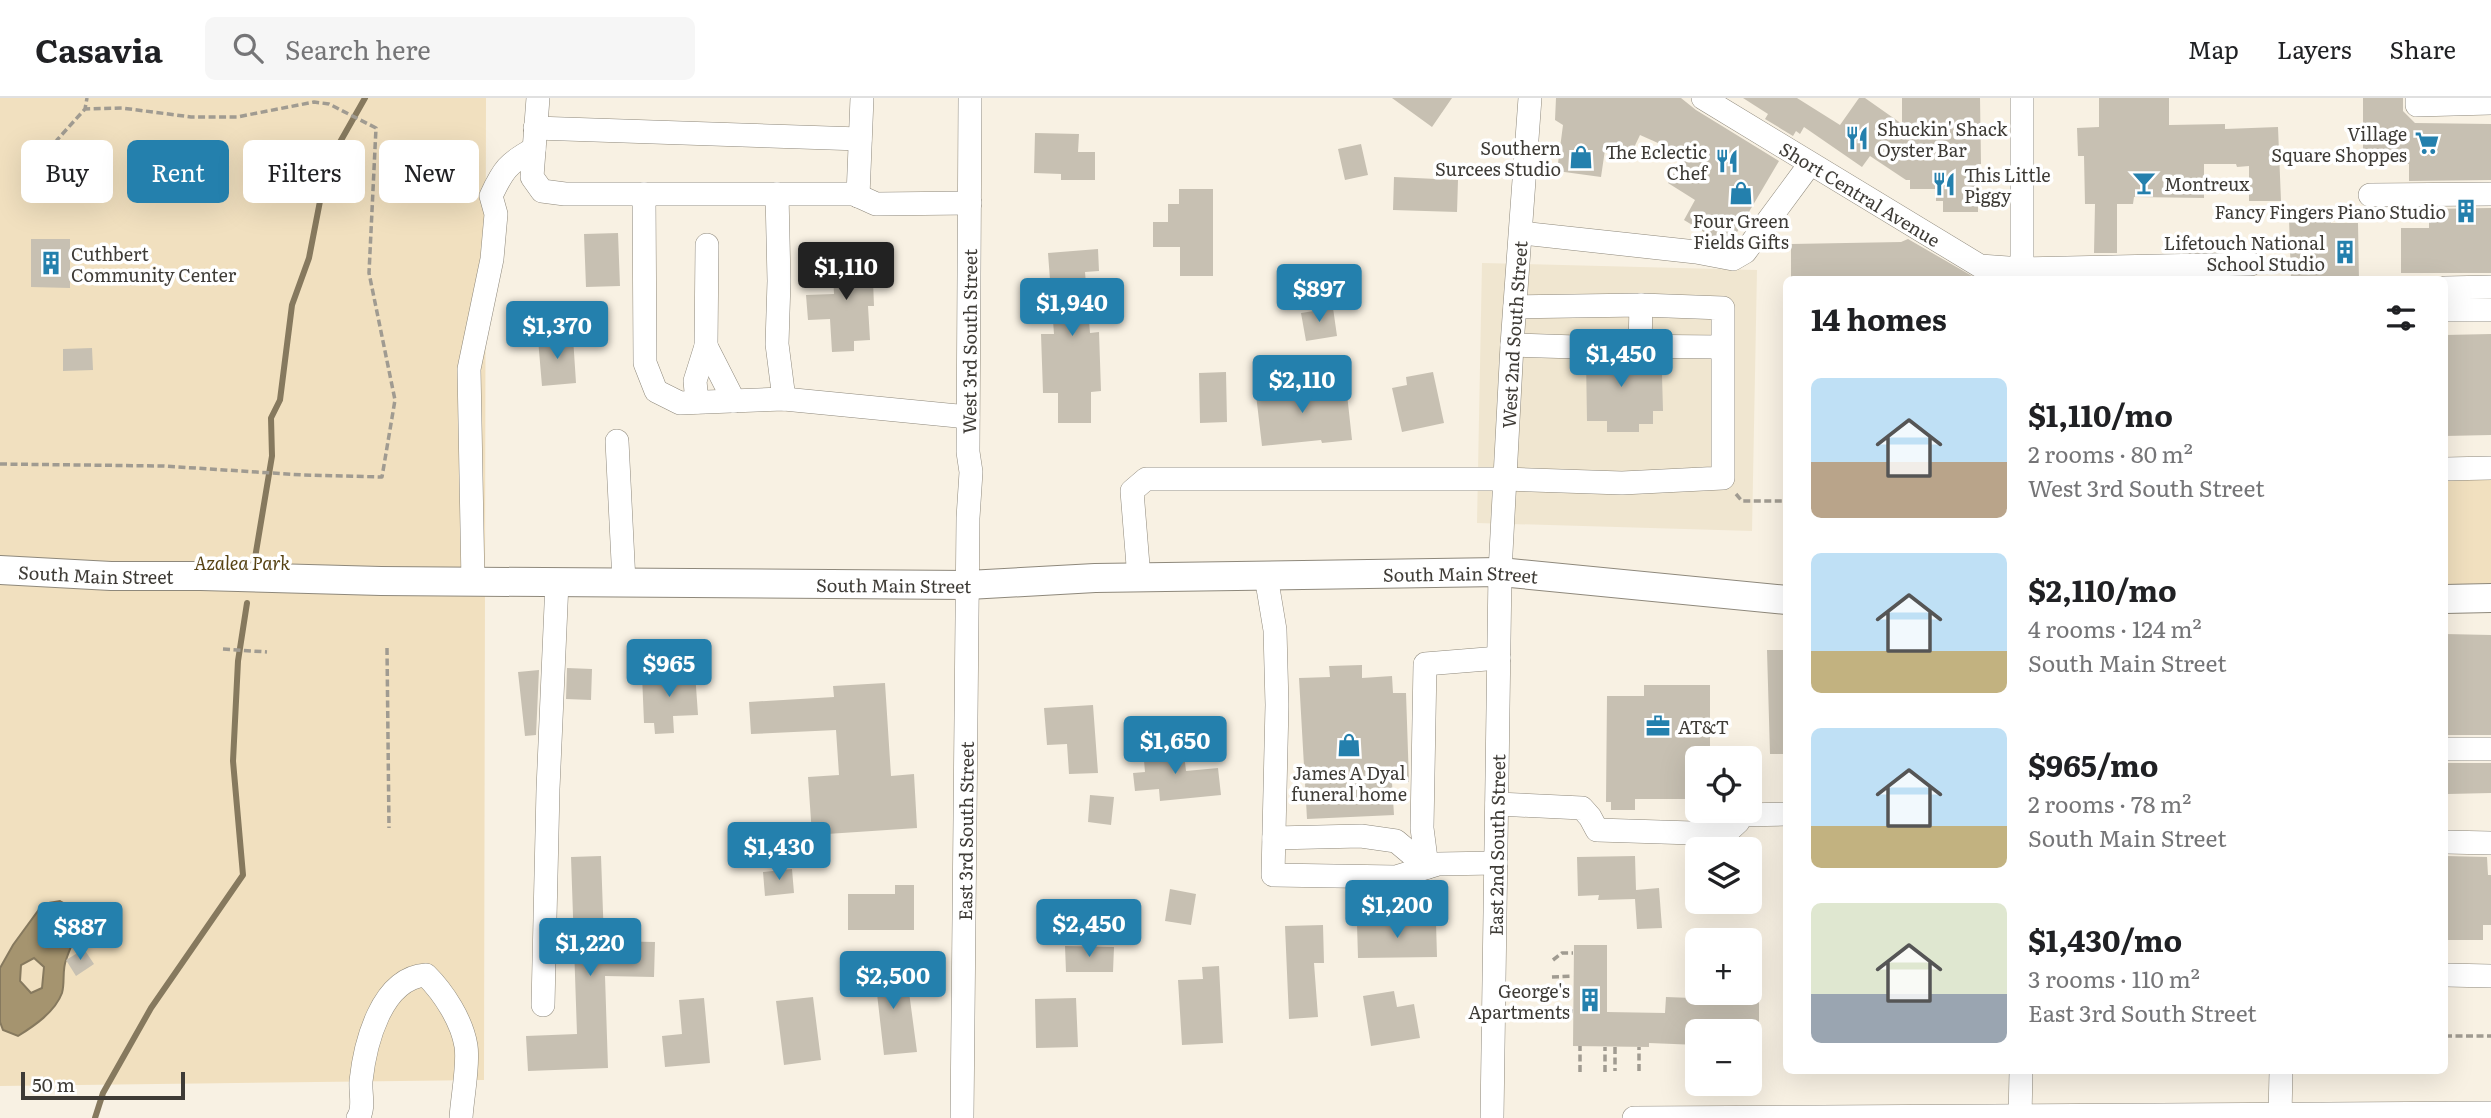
<!DOCTYPE html>
<meta charset="utf-8">
<style>
:root{--surface:#fff;--page:#f6f6f6;--text:#202124;--muted:#757577;--line:#e0e0e0;--accent:#2480ad}
body{margin:0;font-family:Literata,serif;background:var(--page);color:var(--text);height:100vh;display:flex;flex-direction:column;font-size:26px;white-space:nowrap}
*{box-sizing:border-box;margin:0}
p{font-size:23px;color:var(--muted)}
.icon{flex:none;width:38px;height:38px;fill:none;stroke:currentColor;stroke-width:2;stroke-linecap:round;stroke-linejoin:round}
.map{position:relative;flex:1;overflow:hidden}
.sheet{position:absolute;left:1783px;top:178px;width:665px;height:798px;display:flex;flex-direction:column;background:var(--surface);border-radius:10px;box-shadow:0 7px 28px #0002}
.sheet>*{flex:none}
.banner{position:absolute;left:21px;top:42px;width:665px;height:63px;display:flex;gap:14px}
.controls{position:absolute;left:1685px;top:648px;display:grid;gap:14px}
.controls a{display:grid;place-items:center;width:77px;height:77px;border-radius:10px;background:var(--surface);box-shadow:0 7px 28px #0002;font-size:35px}
.scale{position:absolute;left:21px;bottom:18px;width:164px;box-sizing:border-box;padding-left:7px;border:4px solid #3e3b36;border-top:0;font-size:19px;line-height:24px;white-space:nowrap;color:#3e3b36;-webkit-text-stroke:5px #fff;paint-order:stroke}
.price{position:absolute;translate:-50% -60px;padding:0 16px;border-radius:7px;background:var(--accent);color:#fff;font-size:23px;line-height:46px;filter:drop-shadow(0 2px 4px #0008)}
.price::after{content:'';position:absolute;left:50%;top:42px;width:21px;height:16px;margin-left:-10px;background:inherit;clip-path:polygon(0 0,100% 0,50% 100%)}
.price.selected{background:#222;color:#fff}
ul{padding:0;list-style:none}
li{display:flex;align-items:center;gap:21px;height:175px;padding:0 28px}
li span{display:grid;place-items:center;flex:none;width:196px;height:140px;border-radius:10px;color:#555}
li>.icon{margin-inline-start:auto}
span .icon{width:84px;height:84px;fill:#fffc;stroke-width:1}
li b{font-size:30px}
h2{display:flex;justify-content:space-between;align-items:center;height:84px;padding:0 28px;font-size:30px}
.pill{padding:0 24px;border-radius:10px;background:var(--surface);box-shadow:0 7px 28px #0002;font-size:24px;line-height:63px}
.pill.selected{background:var(--accent);color:#fff}
header{display:flex;align-items:center;gap:42px;box-sizing:border-box;height:98px;padding:0 35px;background:var(--surface);border-bottom:2px solid var(--line)}
header strong{font-size:33px}
nav{display:flex;gap:38px;margin-inline-start:auto;font-size:24px}
.search{width:490px;height:63px;background:var(--page);display:flex;align-items:center;gap:18px;box-sizing:border-box;padding:0 24px;border-radius:10px;color:var(--muted);font-size:26px}
.map>svg:first-child{display:block}
.built{fill:#f0e6d0}
.green{fill:#f1e0bf}
.water{fill:#a5946f;stroke:#86795e;stroke-width:2;fill-rule:evenodd}
.lines{fill:none;stroke-linecap:round;stroke-linejoin:round}
.stream{stroke:#86795e;stroke-width:6}
.building{fill:#c7c0b2}
.minor-tunnel{stroke:#d3cdc0;stroke-width:23;stroke-dasharray:23 11;stroke-linecap:butt}
.minor-casing{stroke:#8e887b;stroke-width:24}
.major-casing{stroke:#8e887b;stroke-width:30}
.path{stroke:#a09b91;stroke-width:3.5;stroke-dasharray:7 3.5;stroke-linecap:butt}
.minor{stroke:#fff;stroke-width:23}
.major{stroke:#fff;stroke-width:28}
.labels{text-anchor:middle;dominant-baseline:central;stroke-width:7;stroke-linejoin:round;paint-order:stroke}
.poi-label{font-size:18px;fill:#3e3b36;stroke:#fff;text-anchor:end}
.street-label{font-size:18px;fill:#3e3b36;stroke:#fff}
.park-label{font-size:18px;font-style:italic;fill:#564213;stroke:#fff}
</style>
<header>
<strong>Casavia</strong>
<div class="search"><svg class="icon" aria-label="search" viewBox="0 0 24 24"><circle cx="10" cy="10" r="6"/><path d="M15 15l6 6"/></svg>Search here</div>
<nav><a>Map</a><a>Layers</a><a>Share</a></nav>
</header>
<div class="map">
<svg width="2491" height="1020" viewBox="0 0 2491 1020">
<rect width="100%" height="100%" fill="#f8f1e3"/>
<path class="built" d="M1482,165L1757,172L1752,433L1477,425Z"/>
<path class="green" d="M0,0H486L484,982L0,988Z
M2491,370V497L2445,494V373Z"/>
<path class="water" d="M60,803L77,813C79,836 73,841 66,862C62,872 65,885 62,895C55,914 34,928 18,938L3,932L0,924V870L13,847L43,806ZM34,860L44,869L42,890L31,895L20,883L21,867Z"/>
<g class="lines">
<path class="stream" d="M254,466L272,358L271,320L280,302L292,207L309,160L327,67L365,0
M95,1020L103,995L151,910L243,777L233,663L238,563L247,505"/>
</g>
<path class="building" d="M1392,0H1452L1432,29Z
M1556,0H1681L1696,12L1779,63L1730,146L1722,145L1684,122L1695,102L1668,85L1685,57L1640,37L1630,58L1606,45L1601,79L1557,73L1563,27L1555,22Z
M1743,0H1797L1840,27L1859,0H1865L1902,26V0H1980L1981,66H1978V114H1943V103H1936V91H1910V82H1906L1870,58L1862,69L1804,29L1800,36L1796,33L1793,38L1765,21L1768,16Z
M2099,0H2169V27L2225,26V31L2278,29L2281,103H2249V68L2237,69L2236,66H2204V100L2134,99L2133,106H2117V155H2094L2095,106H2085L2084,58H2078L2077,30L2099,29Z
M2363,0H2403V13L2415,25L2491,26V82L2409,83V66L2363,65Z
M1035,35L1079,36L1078,54H1095V82H1061V76L1034,75Z
M1361,46L1368,77L1345,82L1338,51Z
M1394,79L1458,82L1457,114L1393,112Z
M1179,91H1213V178H1180V149H1153V124H1168V106H1179Z
M2491,110V175H2401V130H2429V111Z
M2331,119V125H2358L2359,182H2291L2289,120Z
M618,135L620,188L586,189L584,136Z
M31,141H70V190L31,189Z
M1908,141L1979,182H1791V146L1901,144Z
M1098,151L1099,173L1085,174L1090,235L1099,234L1101,293L1091,294V325H1058V295H1043L1041,236H1054L1048,155Z
M872,157L874,208H868L870,242L854,243V253L832,254L830,221L808,222L806,197L834,196L832,158Z
M1333,210L1337,238L1306,243L1301,215Z
M545,212L548,234L525,238L522,216Z
M1576,232H1610V234L1598,240L1596,247L1598,255L1604,260L1655,262V277H1662L1663,313H1653V326H1639V334H1607V323H1587L1586,261H1582L1588,256L1590,249L1588,242L1583,237L1576,235Z
M2491,236V337L2445,338V237Z
M573,239L576,285L542,288L538,241Z
M92,250L93,272L63,273V251Z
M1226,274L1227,324L1200,325L1199,275Z
M1433,274L1444,325L1402,334L1392,290L1407,287L1406,279Z
M1283,285L1284,293L1331,288L1332,298L1347,296L1352,342L1322,345L1321,342L1262,348L1255,288Z
M2445,536L2491,537V637H2445Z
M1767,552H1787V656H1770Z
M1362,567V580L1392,578L1393,595H1406L1409,684L1392,685L1394,717L1307,721L1299,580L1330,579L1329,568Z
M567,570L592,571L591,602L566,601Z
M539,572L536,637L525,638L518,574Z
M695,574L698,617L673,618L674,635L655,636L654,625H644L642,577Z
M885,585L891,678L914,676L917,730L812,737L808,679L839,677L836,632L751,636L749,604L834,599L833,588Z
M1644,587H1710V660H1698V701H1635V712H1611V704H1606L1607,598H1644Z
M1093,607L1098,675L1069,676L1067,646L1047,647L1044,610Z
M1183,647L1186,673L1218,670L1221,697L1160,703L1159,691L1135,693L1133,675L1145,674L1143,651Z
M2445,665H2491V695L2448,696Z
M1090,697L1114,699L1111,727L1088,724Z
M601,758L604,843L655,844L654,879L605,878L608,970L528,973L526,938L577,936L571,759Z
M1635,758L1636,792L1659,790L1662,830L1637,831L1635,801L1598,802L1599,797L1578,798L1577,759Z
M2445,758L2487,759L2488,777H2491V827H2483V842H2445Z
M792,771L794,795L765,798L763,774Z
M895,787H914V832H848V796H895Z
M1170,791L1196,796L1191,827L1165,823Z
M1436,824L1437,859L1358,860L1357,826Z
M1323,827L1324,865H1314L1318,919L1289,921L1285,828Z
M1574,847H1607V914L1665,915L1666,899L1718,901V894H1754V902H1759V931H1752V933H1698V947L1649,945V949L1573,948Z
M1065,848L1114,849L1113,874H1066Z
M84,851L94,866L76,878L66,862Z
M893,865L897,895L909,894L917,954L884,957L876,887L867,888L864,869Z
M1219,868L1223,945L1182,947L1178,882L1203,881L1202,869Z
M1394,893L1397,909L1414,906L1420,940L1371,948L1363,898Z
M813,899L821,962L784,967L776,903Z
M704,900L710,965L665,969L662,938L682,936L679,902Z
M1076,900L1078,949L1036,950L1035,901Z"/>
<g class="lines">
<path class="minor-tunnel" d="M1576,249L1610,248"/>
<g class="minor-casing">
<g id="minor">
<path d="M538,0L532,79L542,93L565,96H854L876,106L970,105"/>
<path id="s1" d="M1703,0L1980,168L2022,171L2251,166"/>
<path d="M2022,0V182"/>
<path d="M2417,0V7L2491,5"/>
<path d="M535,30L860,41"/>
<path d="M644,96L645,265L656,293L680,305L784,301L968,319"/>
<path d="M777,96L779,183L777,246L784,301"/>
<path d="M2370,97L2491,96"/>
<path d="M858,98L862,0"/>
<path d="M1522,135L1696,154L1733,161L1745,154L1810,66"/>
<path d="M2445,190L2491,189"/>
<path d="M2445,212H2491"/>
<path d="M1512,247L1576,249"/>
<path d="M706,248L734,303"/>
<path d="M1610,248L1722,249"/>
<path d="M1640,249L1641,207"/>
<path d="M697,304L695,283L706,248L707,147"/>
<path d="M617,343L624,484"/>
<path d="M2445,371L2491,370"/>
<path d="M1266,478L1275,532L1277,607L1273,777L1396,779L1438,766L1496,765"/>
<path d="M1139,480L1132,393L1146,381H1505L1622,385L1723,380V210L1641,207L1515,209"/>
<path d="M473,484L469,271L492,161L496,116L491,98C503,72 508,65 534,51"/>
<path d="M2445,651H2491"/>
<path d="M1497,706L1582,710L1590,719L1597,732L1725,736L1738,724V712"/>
<path d="M1738,717L1787,716"/>
<path d="M1274,740L1361,738L1396,743L1427,769"/>
<path d="M2445,744L2491,745"/>
<path d="M1427,769L1422,730L1425,566L1499,560"/>
<path d="M2445,877L2491,878"/>
<path d="M543,907L548,691L557,484"/>
<path d="M2280,1017L2281,973"/>
<path d="M358,1020C365,1010 360,996 361,983C365,946 381,880 426,877C444,895 462,923 466,948C469,966 462,1001 461,1020"/>
<path id="s2" d="M962,1020L968,420L971,374L968,354L970,0"/>
<path id="s3" d="M1492,1020L1500,474L1512,247L1530,0"/>
<path d="M1634,1020L2491,1015"/>
<path d="M2020,1020L2021,973"/>
</g>
</g>
<g class="major-casing">
<g id="major">
<path id="s4" d="M0,472L111,478H201L381,483L968,487L1095,480L1500,474L1787,502"/>
<path d="M2445,501L2491,500"/>
</g>
</g>
<path class="path" d="M65,97L57,42L85,11L87,0
M0,366L163,368L303,377L382,379L395,302L369,175L376,30L329,6L314,4L237,19H191L122,10L85,11
M1736,396L1742,403H1787
M387,550L389,730
M223,551L267,554
M1553,862L1562,855H1573
M1552,879L1573,878
M1552,889L1573,890
M1551,912L1573,913
M2445,938H2491
M1615,949V973
M1639,973V949
M1580,974V948
M1605,974V949"/>
<use href="#minor" class="minor"/>
<use href="#major" class="major"/>
</g>
<defs>
<g id="restaurant-bare" transform="scale(1.89)"><path d="M-5-6h1v4h1v-4h1v4h1v-4h1v5L-1.5 .5V6h-2V.5L-5-1ZM5-6V6H3V1.5H1.5Q1.5-4 5-6Z" fill="#2480ad" stroke="#fff" stroke-width="2.5" paint-order="stroke"/></g>
<g id="supermarket-bare" transform="scale(1.89)"><path d="M-6-5.5h2.5l.6 2H6L4.5 2H-2.5L-4.4-4H-6ZM-1.5 3.2a1.3 1.3 0 1 0 .1 0ZM3 3.2a1.3 1.3 0 1 0 .1 0Z" fill="#2480ad" stroke="#fff" stroke-width="2.5" paint-order="stroke"/></g>
<g id="shop-bare" transform="scale(1.89)"><path d="M-5-2.5h2.3a2.7 3.5 0 0 1 5.4 0H5L5.5 6h-11ZM-1.5-2.5h3a1.5 2.3 0 0 0-3 0Z" fill="#2480ad" stroke="#fff" stroke-width="2.5" paint-order="stroke"/></g>
<g id="bar-bare" transform="scale(1.89)"><path d="M-6-5H6L.8 .8V4.5H3.5V6h-7V4.5H-.8V.8Z" fill="#2480ad" stroke="#fff" stroke-width="2.5" paint-order="stroke"/></g>
<g id="building-bare" transform="scale(1.89)"><path d="M-4-6H4V6H1V3H-1V6H-4ZM-2.5-4.3h1.7v1.8h-1.7ZM.8-4.3h1.7v1.8H.8ZM-2.5-1h1.7V.8h-1.7ZM.8-1h1.7V.8H.8Z" fill="#2480ad" stroke="#fff" stroke-width="2.5" paint-order="stroke"/></g>
<g id="office-bare" transform="scale(1.89)"><path d="M-6-3h4V-5.5h4V-3h4V5H-6ZM-1-4.5V-3h2v-1.5ZM-6 0V1H6V0Z" fill="#2480ad" stroke="#fff" stroke-width="2.5" paint-order="stroke"/></g>
</defs>
<g fill-rule="evenodd">
<use href="#restaurant-bare" x="1857" y="40"/>
<use href="#supermarket-bare" x="2427" y="45"/>
<use href="#shop-bare" x="1581" y="59"/>
<use href="#restaurant-bare" x="1727" y="63"/>
<use href="#bar-bare" x="2144" y="85"/>
<use href="#restaurant-bare" x="1944" y="86"/>
<use href="#shop-bare" x="1741" y="95"/>
<use href="#building-bare" x="2466" y="113"/>
<use href="#building-bare" x="2345" y="154"/>
<use href="#building-bare" x="51" y="165"/>
<use href="#office-bare" x="1658" y="628"/>
<use href="#shop-bare" x="1349" y="647"/>
<use href="#building-bare" x="1590" y="902"/>
</g>
<g class="labels">
<g class="poi-label">
<text x="1877" y="30" text-anchor="start">Shuckin' Shack<tspan x="1877" dy="21">Oyster Bar</tspan></text>
<text x="2407" y="35">Village<tspan x="2407" dy="21">Square Shoppes</tspan></text>
<text x="1561" y="49">Southern<tspan x="1561" dy="21">Surcees Studio</tspan></text>
<text x="1707" y="53">The Eclectic<tspan x="1707" dy="21">Chef</tspan></text>
<text x="1964" y="76" text-anchor="start">This Little<tspan x="1964" dy="21">Piggy</tspan></text>
<text x="2164" y="85" text-anchor="start">Montreux</text>
<text x="2446" y="113">Fancy Fingers Piano Studio</text>
<text x="1741" y="122" text-anchor="middle">Four Green<tspan x="1741" dy="21">Fields Gifts</tspan></text>
<text x="2325" y="144">Lifetouch National<tspan x="2325" dy="21">School Studio</tspan></text>
<text x="71" y="155" text-anchor="start">Cuthbert<tspan x="71" dy="21">Community Center</tspan></text>
<text x="1678" y="628" text-anchor="start">AT&amp;T</text>
<text x="1349" y="674" text-anchor="middle">James A Dyal<tspan x="1349" dy="21">funeral home</tspan></text>
<text x="1570" y="892">George's<tspan x="1570" dy="21">Apartments</tspan></text>
</g>
<g class="street-label">
<text stroke="none"><textPath href="#s1" startOffset="184">Short Central Avenue</textPath></text>
<text stroke="none"><textPath href="#s3" startOffset="784">West 2nd South Street</textPath></text>
<text stroke="none"><textPath href="#s2" startOffset="777">West 3rd South Street</textPath></text>
<text stroke="none"><textPath href="#s4" startOffset="96">South Main Street</textPath></text>
<text stroke="none"><textPath href="#s4" startOffset="1461">South Main Street</textPath></text>
<text stroke="none"><textPath href="#s4" startOffset="894">South Main Street</textPath></text>
<text stroke="none"><textPath href="#s2" startOffset="287">East 3rd South Street</textPath></text>
<text stroke="none"><textPath href="#s3" startOffset="273">East 2nd South Street</textPath></text>
</g>
<g class="park-label">
<text x="242" y="464">Azalea Park</text>
</g>
</g>
</svg>
<div class="controls">
<a><svg class="icon" aria-label="locate" viewBox="0 0 24 24"><circle cx="12" cy="12" r="6"/><path d="M12 2v4M12 18v4M2 12h4M18 12h4"/></svg></a>
<a><svg class="icon" aria-label="layers" viewBox="0 0 24 24"><path d="M12 4l9 5-9 5-9-5zM3 14l9 5 9-5"/></svg></a>
<a>+</a>
<a>−</a>
</div>
<div class="scale">50 m</div>
<b class="price selected" style="left:846px;top:204px">$1,110</b>
<b class="price" style="left:1319px;top:226px">$897</b>
<b class="price" style="left:1072px;top:240px">$1,940</b>
<b class="price" style="left:557px;top:263px">$1,370</b>
<b class="price" style="left:1621px;top:291px">$1,450</b>
<b class="price" style="left:1302px;top:317px">$2,110</b>
<b class="price" style="left:669px;top:601px">$965</b>
<b class="price" style="left:1175px;top:678px">$1,650</b>
<b class="price" style="left:779px;top:784px">$1,430</b>
<b class="price" style="left:1397px;top:842px">$1,200</b>
<b class="price" style="left:1089px;top:861px">$2,450</b>
<b class="price" style="left:80px;top:864px">$887</b>
<b class="price" style="left:590px;top:880px">$1,220</b>
<b class="price" style="left:893px;top:913px">$2,500</b>
<div class="banner">
<a class="pill">Buy</a>
<a class="pill selected">Rent</a>
<a class="pill">Filters</a>
<a class="pill">New</a>
</div>
<section class="sheet">
<h2>14 homes<svg class="icon" aria-label="filters" viewBox="0 0 24 24"><path d="M4 7h16M4 17h16"/><circle cx="9" cy="7" r="2"/><circle cx="15" cy="17" r="2"/></svg></h2>
<ul>
<li><span style="background:linear-gradient(#bfe0f5 60%,#b9a48a 0)"><svg class="icon" aria-label="home" viewBox="0 0 24 24"><path d="M3 11l9-7 9 7M6 9v11h12V9"/></svg></span><div><b>$1,110/mo</b><p>2 rooms · 80 m²</p><p>West 3rd South Street</p></div></li>
<li><span style="background:linear-gradient(#bfe0f5 70%,#c2b280 0)"><svg class="icon" aria-label="home" viewBox="0 0 24 24"><path d="M3 11l9-7 9 7M6 9v11h12V9"/></svg></span><div><b>$2,110/mo</b><p>4 rooms · 124 m²</p><p>South Main Street</p></div></li>
<li><span style="background:linear-gradient(#bfe0f5 70%,#c2b280 0)"><svg class="icon" aria-label="home" viewBox="0 0 24 24"><path d="M3 11l9-7 9 7M6 9v11h12V9"/></svg></span><div><b>$965/mo</b><p>2 rooms · 78 m²</p><p>South Main Street</p></div></li>
<li><span style="background:linear-gradient(#dfe7d0 65%,#9aa5b1 0)"><svg class="icon" aria-label="home" viewBox="0 0 24 24"><path d="M3 11l9-7 9 7M6 9v11h12V9"/></svg></span><div><b>$1,430/mo</b><p>3 rooms · 110 m²</p><p>East 3rd South Street</p></div></li>
</ul>
</section>
</div>
